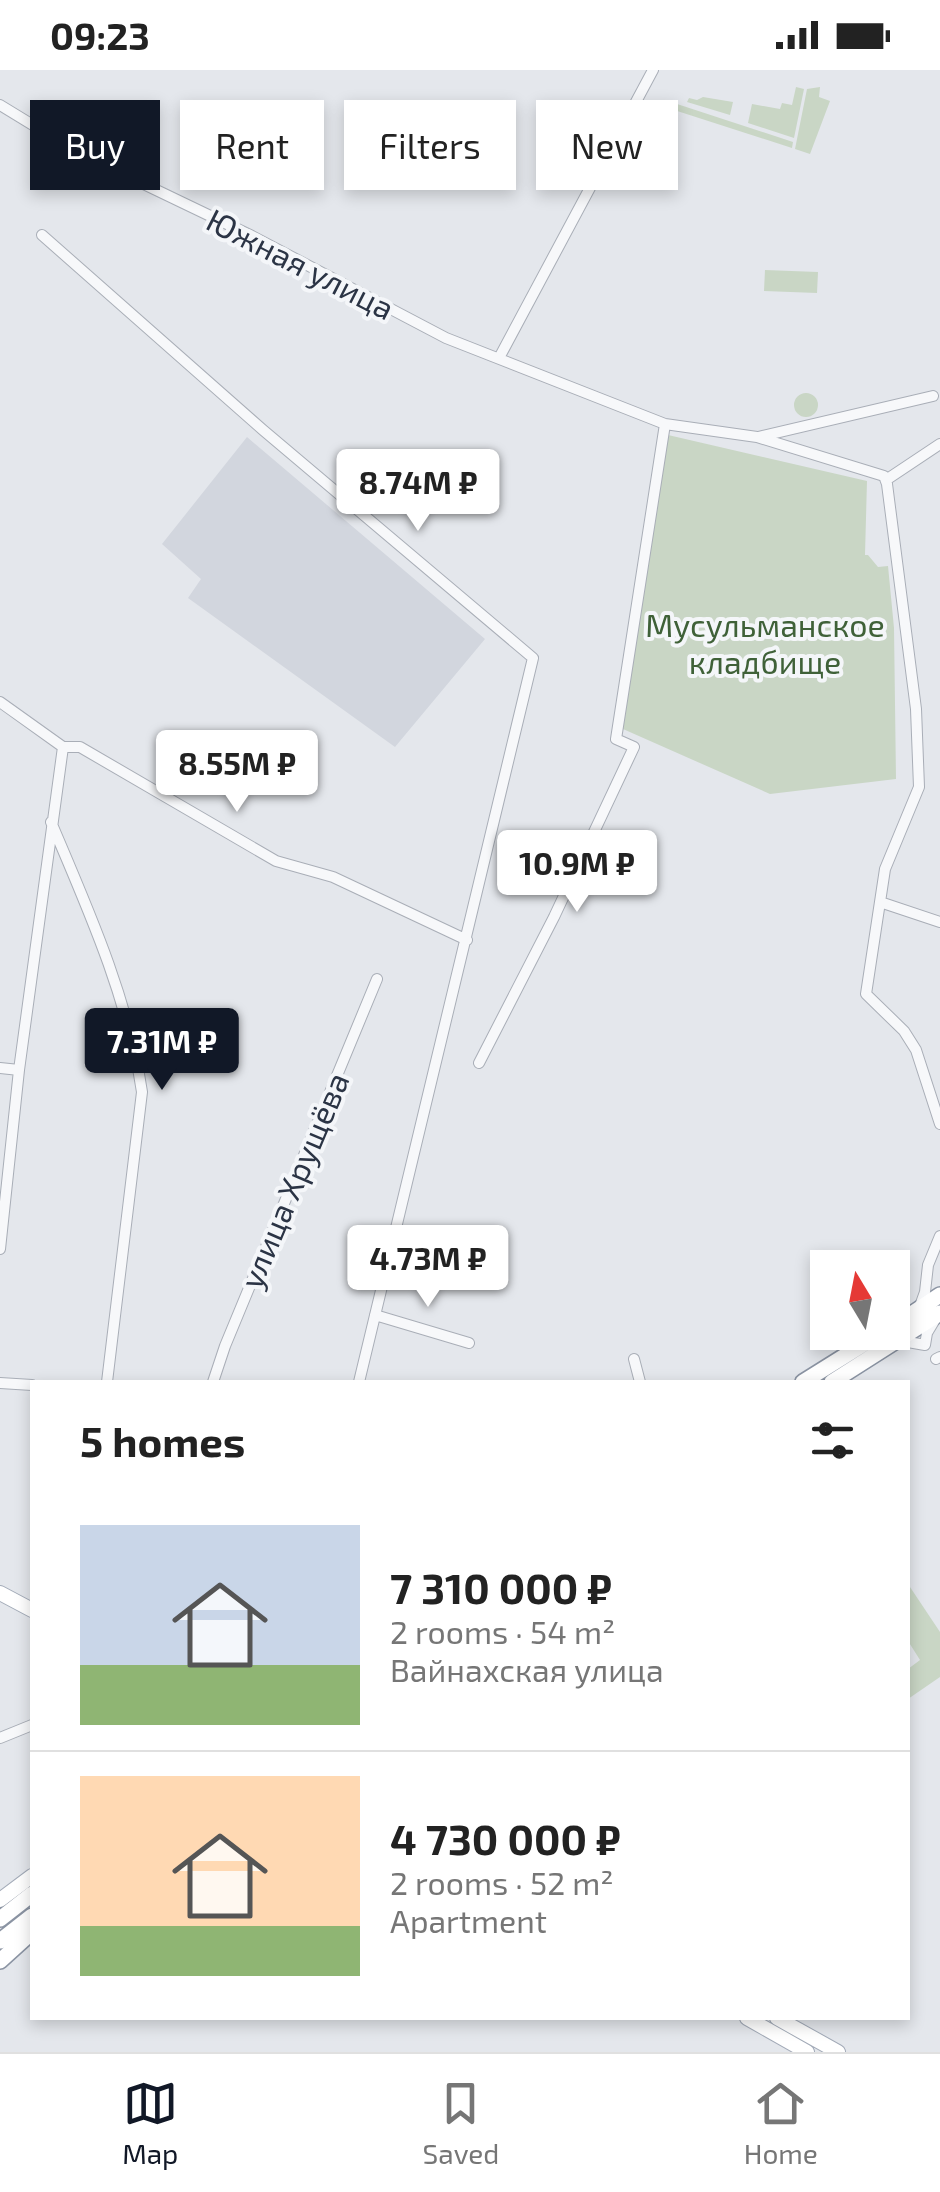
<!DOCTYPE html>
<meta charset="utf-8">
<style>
:root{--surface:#fff;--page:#f6f6f6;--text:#222;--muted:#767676;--line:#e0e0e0;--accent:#111827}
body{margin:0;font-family:"Exo 2",sans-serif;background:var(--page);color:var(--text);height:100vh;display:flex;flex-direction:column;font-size:38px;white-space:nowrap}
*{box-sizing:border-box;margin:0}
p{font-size:32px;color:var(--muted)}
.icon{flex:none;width:55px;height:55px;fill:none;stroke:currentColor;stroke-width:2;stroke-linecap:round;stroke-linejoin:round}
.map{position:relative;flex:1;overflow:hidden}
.details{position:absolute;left:30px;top:1310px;width:880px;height:640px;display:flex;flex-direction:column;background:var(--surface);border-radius:0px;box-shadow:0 5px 15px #0003}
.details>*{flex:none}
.guide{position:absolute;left:30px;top:30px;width:880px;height:90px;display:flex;gap:20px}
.needle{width:65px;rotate:350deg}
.tools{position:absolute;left:810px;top:1180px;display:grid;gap:20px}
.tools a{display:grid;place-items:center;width:100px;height:100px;border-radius:0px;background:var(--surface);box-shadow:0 5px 15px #0003;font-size:50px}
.price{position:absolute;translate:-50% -85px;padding:0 22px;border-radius:10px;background:#fff;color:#222;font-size:32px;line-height:65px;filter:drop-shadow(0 2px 5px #0008)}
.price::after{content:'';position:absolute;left:50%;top:60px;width:30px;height:22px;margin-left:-15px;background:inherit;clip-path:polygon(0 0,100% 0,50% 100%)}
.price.current{background:var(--accent);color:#fff}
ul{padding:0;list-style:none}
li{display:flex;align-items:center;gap:30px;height:250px;padding:0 50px}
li+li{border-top:2px solid var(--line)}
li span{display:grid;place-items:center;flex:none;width:280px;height:200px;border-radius:0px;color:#555}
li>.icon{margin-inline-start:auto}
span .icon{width:120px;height:120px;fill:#fffc;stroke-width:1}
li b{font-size:42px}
h2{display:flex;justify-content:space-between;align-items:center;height:120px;padding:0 50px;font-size:42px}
.pill{padding:0 35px;border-radius:0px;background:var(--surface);box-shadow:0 5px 15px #0003;font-size:35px;line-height:90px}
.pill.current{background:var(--accent);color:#fff}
.status{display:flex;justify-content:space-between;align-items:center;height:70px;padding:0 50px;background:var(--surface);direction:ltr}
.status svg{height:28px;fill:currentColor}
.menu{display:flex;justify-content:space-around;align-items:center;height:140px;border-top:2px solid var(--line);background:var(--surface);font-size:28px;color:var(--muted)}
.menu a{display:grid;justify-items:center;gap:5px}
.menu .current{color:var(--accent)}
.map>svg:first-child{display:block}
.built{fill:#d2d6de}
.green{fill:#c9d6c5}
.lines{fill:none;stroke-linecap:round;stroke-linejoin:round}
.minor-casing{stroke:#a9aeb7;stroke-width:12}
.major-casing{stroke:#a3abb8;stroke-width:16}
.highway-casing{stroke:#8b94a3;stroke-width:18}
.minor{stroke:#f7f8fa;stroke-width:10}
.major{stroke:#fff;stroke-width:14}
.highway{stroke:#fff;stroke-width:15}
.labels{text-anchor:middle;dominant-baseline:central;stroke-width:8;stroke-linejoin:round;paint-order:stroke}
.street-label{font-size:32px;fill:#2b3445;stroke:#f4f6f9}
.park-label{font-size:32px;fill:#3f6138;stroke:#f4f6f9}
</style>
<div class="status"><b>09:23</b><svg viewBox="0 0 49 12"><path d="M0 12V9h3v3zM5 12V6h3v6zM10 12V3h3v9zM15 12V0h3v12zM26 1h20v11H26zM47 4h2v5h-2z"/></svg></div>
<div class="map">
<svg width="940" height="1982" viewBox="0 0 940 1982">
<rect width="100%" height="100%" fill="#e4e7ec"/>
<path class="built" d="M247,367L485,569L395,677L188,528L201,509L162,474Z"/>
<path class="green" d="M796,17L804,19L794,68L748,53L752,34L780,39L782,33L792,35Z
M820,17L819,27L830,31L810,84L795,79L807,19Z
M703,27L733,32L730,45L687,32L689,28L697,30Z
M674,33L793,72L792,78L671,39Z
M765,200L818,202L817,223L764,221Z
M794 335a12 12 0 1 1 24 0a12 12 0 1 1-24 0Z
M668,365L867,411L865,485H868L878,497L888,496L894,558L896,709L770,724L623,659Z
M908,1514L940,1562V1607L908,1629V1599L920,1590L908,1571Z"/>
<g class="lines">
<g class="minor-casing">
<path id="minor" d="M0,35L77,82L252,166L446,268L665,354L757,367L884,406L887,414L916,639L919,717L885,799L866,924L904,961L916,980L940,1054
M42,165L263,360L533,588L359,1312
M499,288L653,0
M758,367L933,326
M886,410L940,374
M0,632L63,677H80L276,791L333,807L467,870
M51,752C88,839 128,928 142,1022L107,1312
M880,832L940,852
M479,993L554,847L634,677L616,669L665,354
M0,998L19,1000
M0,1179L19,1000L63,677
M920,1236L925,1222L928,1195L940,1166
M375,1245L469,1273
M898,1274L908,1272L925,1275L927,1263L936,1248
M634,1289L640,1312
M936,1289L940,1287
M213,1312L225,1276L377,909
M0,1313L32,1315
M0,1668L32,1655"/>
</g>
<g class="major-casing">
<path id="major" d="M0,1523L32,1540
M0,1830L32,1806
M747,1948L807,1982
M777,1948L838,1982"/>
</g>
<g class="highway-casing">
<path id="highway" d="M892,1257L940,1225
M803,1312L883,1262
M832,1312L940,1243
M0,1849L32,1824
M0,1871L32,1846
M0,1891L32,1862"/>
</g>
<use href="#minor" class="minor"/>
<use href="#major" class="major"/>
<use href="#highway" class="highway"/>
</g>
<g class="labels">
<g class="street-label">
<text transform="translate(301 193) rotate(27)">Южная улица</text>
<text transform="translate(293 1110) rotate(-67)">улица Хрущёва</text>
</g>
<g class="park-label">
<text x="765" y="554">Мусульманское<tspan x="765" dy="37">кладбище</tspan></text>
</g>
</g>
</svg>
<div class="tools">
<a><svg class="needle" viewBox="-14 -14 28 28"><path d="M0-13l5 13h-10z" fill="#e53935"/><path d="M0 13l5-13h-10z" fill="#767676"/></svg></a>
</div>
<b class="price" style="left:418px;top:464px">8.74M ₽</b>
<b class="price" style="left:237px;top:745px">8.55M ₽</b>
<b class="price" style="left:577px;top:845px">10.9M ₽</b>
<b class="price current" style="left:162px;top:1023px">7.31M ₽</b>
<b class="price" style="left:428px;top:1240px">4.73M ₽</b>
<div class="guide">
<a class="pill current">Buy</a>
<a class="pill">Rent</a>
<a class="pill">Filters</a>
<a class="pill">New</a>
</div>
<section class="details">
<h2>5 homes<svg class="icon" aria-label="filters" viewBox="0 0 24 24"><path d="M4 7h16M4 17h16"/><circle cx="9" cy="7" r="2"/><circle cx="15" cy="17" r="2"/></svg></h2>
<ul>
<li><span style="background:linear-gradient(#c9d6e8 70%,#8fb573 0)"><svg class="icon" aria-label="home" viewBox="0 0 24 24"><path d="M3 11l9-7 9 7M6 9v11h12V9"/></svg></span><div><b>7 310 000 ₽</b><p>2 rooms · 54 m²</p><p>Вайнахская улица</p></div></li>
<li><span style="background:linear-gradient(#ffd9b3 75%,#8fb573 0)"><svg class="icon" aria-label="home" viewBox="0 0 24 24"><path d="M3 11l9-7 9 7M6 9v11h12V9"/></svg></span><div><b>4 730 000 ₽</b><p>2 rooms · 52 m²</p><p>Apartment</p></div></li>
</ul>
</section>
</div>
<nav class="menu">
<a class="current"><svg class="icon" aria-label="map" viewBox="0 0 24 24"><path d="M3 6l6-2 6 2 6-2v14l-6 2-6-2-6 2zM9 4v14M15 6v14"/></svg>Map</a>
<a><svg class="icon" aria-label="saved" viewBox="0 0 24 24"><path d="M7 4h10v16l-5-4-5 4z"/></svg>Saved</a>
<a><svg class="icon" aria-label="home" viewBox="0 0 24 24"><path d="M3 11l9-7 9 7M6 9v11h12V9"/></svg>Home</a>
</nav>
